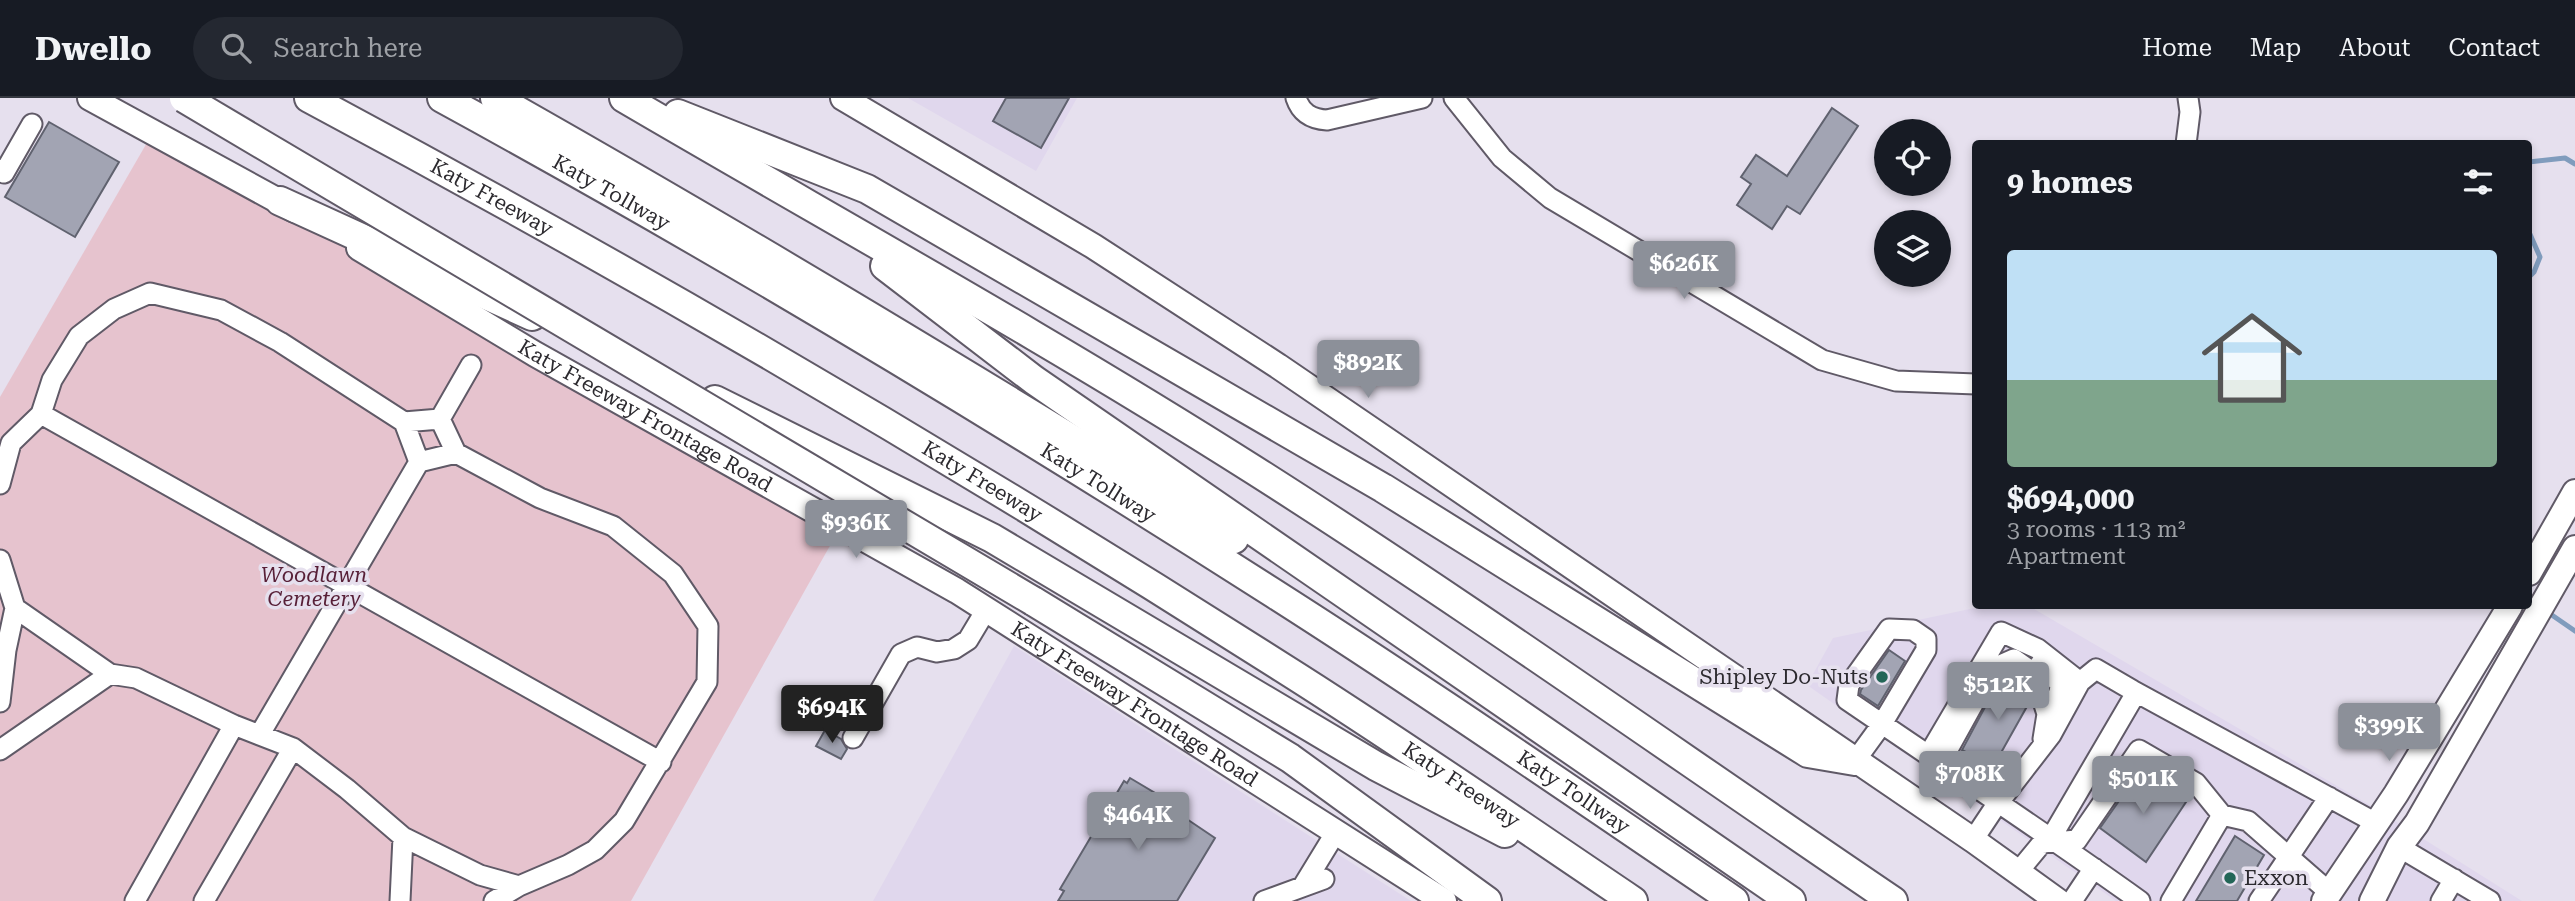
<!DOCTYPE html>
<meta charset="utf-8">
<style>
:root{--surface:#171b24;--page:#242831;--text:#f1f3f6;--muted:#9ea1a6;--line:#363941;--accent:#8c9099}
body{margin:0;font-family:"Roboto Serif",serif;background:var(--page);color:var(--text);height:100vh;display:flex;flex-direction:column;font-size:26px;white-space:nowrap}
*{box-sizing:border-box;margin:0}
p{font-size:23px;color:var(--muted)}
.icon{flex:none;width:38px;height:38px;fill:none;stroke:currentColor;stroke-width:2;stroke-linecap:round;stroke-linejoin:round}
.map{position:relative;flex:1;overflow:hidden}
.details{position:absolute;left:1972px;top:42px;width:560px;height:469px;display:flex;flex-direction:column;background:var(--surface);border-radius:7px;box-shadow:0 4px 10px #0003}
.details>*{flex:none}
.fabs{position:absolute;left:1874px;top:21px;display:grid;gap:14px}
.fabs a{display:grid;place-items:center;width:77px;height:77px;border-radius:50%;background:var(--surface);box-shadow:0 4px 10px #0003;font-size:35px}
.price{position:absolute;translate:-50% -60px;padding:0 16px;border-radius:7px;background:var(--accent);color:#fff;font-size:23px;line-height:46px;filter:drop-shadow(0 2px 4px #0008)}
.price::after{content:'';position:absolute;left:50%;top:42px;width:21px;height:16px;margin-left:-10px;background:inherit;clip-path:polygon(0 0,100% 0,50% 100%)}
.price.current{background:#222;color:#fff}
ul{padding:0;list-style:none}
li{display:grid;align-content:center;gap:14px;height:371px;padding:0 35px}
li span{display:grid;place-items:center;height:217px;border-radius:7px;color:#555}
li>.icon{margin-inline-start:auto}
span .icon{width:126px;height:126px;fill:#fffc;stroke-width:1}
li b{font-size:30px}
h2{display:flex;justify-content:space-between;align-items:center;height:84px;padding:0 35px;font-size:30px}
header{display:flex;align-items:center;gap:42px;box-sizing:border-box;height:98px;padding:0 35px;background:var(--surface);border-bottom:2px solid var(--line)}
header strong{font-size:33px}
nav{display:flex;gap:38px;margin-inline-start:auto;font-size:24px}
.search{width:490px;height:63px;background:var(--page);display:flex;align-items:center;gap:18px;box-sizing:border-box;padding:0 24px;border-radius:38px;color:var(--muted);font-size:26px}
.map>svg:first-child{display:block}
.built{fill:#e0d7ed}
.green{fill:#e6c3ce}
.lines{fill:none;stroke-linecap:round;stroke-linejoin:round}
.stream{stroke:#809cbd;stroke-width:5}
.building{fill:#a2a4b3;stroke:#60626f;stroke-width:2}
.minor-casing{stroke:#605a67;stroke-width:23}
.major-casing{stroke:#605a67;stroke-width:28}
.highway-casing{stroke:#605a67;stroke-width:32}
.minor{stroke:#fff;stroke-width:19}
.major{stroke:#fff;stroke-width:24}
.highway{stroke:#fff;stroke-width:28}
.highway-bridge-casing{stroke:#605a67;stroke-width:32;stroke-linecap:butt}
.highway-bridge{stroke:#fff;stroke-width:28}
.poi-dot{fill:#236657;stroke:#e6e0ee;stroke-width:2.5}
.labels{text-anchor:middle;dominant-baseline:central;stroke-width:7;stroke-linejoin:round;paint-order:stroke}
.street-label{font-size:21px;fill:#2c2a2f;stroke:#e6e0ee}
.park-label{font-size:21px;font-style:italic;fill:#571f37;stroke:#e6e0ee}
.poi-label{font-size:21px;fill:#2c2a2f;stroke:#e6e0ee;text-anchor:end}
</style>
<header>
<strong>Dwello</strong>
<div class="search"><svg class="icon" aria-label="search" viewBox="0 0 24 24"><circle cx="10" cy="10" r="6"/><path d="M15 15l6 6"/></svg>Search here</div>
<nav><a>Home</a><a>Map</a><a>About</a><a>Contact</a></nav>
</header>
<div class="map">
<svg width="2575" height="803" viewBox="0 0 2575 803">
<rect width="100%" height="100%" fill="#e6e0ee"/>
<path class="built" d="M908,0H1077L1036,73Z
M1984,508H2029L2368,706L2522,803H2116L1807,587L1833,540Z
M1014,548L1411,803H873Z"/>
<path class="green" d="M152,36L841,428L631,803H0V299Z"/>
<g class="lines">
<path class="stream" d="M2529,64L2565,60L2575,66
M2529,134L2540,159L2534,174L2529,179
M2546,513L2575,533"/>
</g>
<path class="building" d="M1006,0H1069L1041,50L993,23Z
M1832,10L1858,28L1800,116L1787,108L1772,131L1737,107L1751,86L1741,79L1756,57L1787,78Z
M49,24L119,64L75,139L5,99Z
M1889,552L1905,563L1878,608L1860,596L1861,592Z
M2006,578L2026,589L2030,603L1993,669L1962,652L1992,596Z
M825,632L841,641L847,651L841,661L816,648Z
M2140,673L2186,704L2146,764L2100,730Z
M1130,680L1165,701L1163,705L1215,740L1177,803H1058L1064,793L1060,791L1124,683L1127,685Z
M2235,738L2264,757L2237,803H2196Z"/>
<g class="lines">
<g class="minor-casing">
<path id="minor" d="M1296,0C1301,15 1311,21 1327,22L1422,0
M1454,0L1502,60L1550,100L1822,262L1896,283L1976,286
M2186,46L2190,14L2188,0
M0,72L4,75L32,26
M41,316L661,664
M440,321L456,355
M404,324L440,321L471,267
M0,386L11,345L41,316L52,282L79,238L114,211L150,195L221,212L280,244L404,324L419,364L456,355L540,400L613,428L673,476L708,528L707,584L624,723L595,752L568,767L519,788L494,803
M0,462L15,510L6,552L0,604
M15,510L110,576L136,580L234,627L293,650L347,691L403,739L480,777L519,788
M2040,566L2060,586L2058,606L2051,617
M2132,592L2376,725
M260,636L419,364
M853,640L901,556L917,549L937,554L954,551L968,542L986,512
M0,652L110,576
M1929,656L2001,534L2038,551L2080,584L2051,637L1993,712L1973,742
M1855,663L1882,626L1926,552V541L1913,532L1889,531L1849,587L1847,602C1945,669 2044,734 2140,803
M1941,664L1982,590L1996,569L2014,561L2034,575L2047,616L2043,641
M2222,717L2248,723L2329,794
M2051,740L2133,600L2132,592L2096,571L2080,584
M2399,749L2490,803
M2018,774L2042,745L2077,742L2139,652L2196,685L2222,717L2171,803
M1303,788L1336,734
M135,803L234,627
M204,803L293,650
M400,803L403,739
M1264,803L1324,781
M2072,803L2094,770
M2259,803L2329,699
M2441,803L2454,781"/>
</g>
<g class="major-casing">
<g id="major">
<path d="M90,0L295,112"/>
<path d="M843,0L1093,148L1278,268L1973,742L2058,803"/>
<path id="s1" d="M359,150L535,256L957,493L1444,803"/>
<path d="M2529,475L2575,394"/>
<path d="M2324,803L2396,696L2510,508"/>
<path d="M2372,803L2399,749L2417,725L2575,450"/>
</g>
</g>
<g class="highway-casing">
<g id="highway">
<path id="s2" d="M309,0C641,177 966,368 1283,570C1402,645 1517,725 1633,803"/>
<path id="s3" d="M442,0C724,154 999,320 1270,493C1427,593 1580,699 1734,803"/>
<path d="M495,0C745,141 990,290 1234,441"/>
<path d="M624,0C834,123 1048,241 1254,372C1471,510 1680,659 1893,803"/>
<path d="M678,16L867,91L1383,390L1808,655L1855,663"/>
<path d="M280,103L532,218"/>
<path d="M885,168L1034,282L1791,803"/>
<path d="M715,302L992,440L1376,668L1505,735"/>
<path d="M1033,503L1290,660L1487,803"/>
</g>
</g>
<use href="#minor" class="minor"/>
<use href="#major" class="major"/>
<use href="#highway" class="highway"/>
<g class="highway-bridge-casing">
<path id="highway-bridge" d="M184,0L1033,503"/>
</g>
<use href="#highway-bridge" class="highway-bridge"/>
</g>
<g class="poi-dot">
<circle cx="1882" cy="579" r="7"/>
<circle cx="2230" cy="780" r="7"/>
</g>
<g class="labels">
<g class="street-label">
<text stroke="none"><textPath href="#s3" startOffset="194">Katy Tollway</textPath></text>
<text stroke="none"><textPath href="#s2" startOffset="208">Katy Freeway</textPath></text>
<text stroke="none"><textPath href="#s1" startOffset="332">Katy Freeway Frontage Road</textPath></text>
<text stroke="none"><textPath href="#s2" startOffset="775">Katy Freeway</textPath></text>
<text stroke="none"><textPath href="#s3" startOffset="761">Katy Tollway</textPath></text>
<text stroke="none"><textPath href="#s1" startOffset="900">Katy Freeway Frontage Road</textPath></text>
<text stroke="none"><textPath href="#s2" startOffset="1342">Katy Freeway</textPath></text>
<text stroke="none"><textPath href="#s3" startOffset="1328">Katy Tollway</textPath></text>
</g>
<g class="park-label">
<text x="314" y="477">Woodlawn<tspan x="314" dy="24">Cemetery</tspan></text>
</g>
<g class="poi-label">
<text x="1868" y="579">Shipley Do-Nuts</text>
<text x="2244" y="780" text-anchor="start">Exxon</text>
</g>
</g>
</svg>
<div class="fabs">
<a><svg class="icon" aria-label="locate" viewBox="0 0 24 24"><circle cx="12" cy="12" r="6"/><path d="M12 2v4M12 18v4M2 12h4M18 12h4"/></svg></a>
<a><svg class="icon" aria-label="layers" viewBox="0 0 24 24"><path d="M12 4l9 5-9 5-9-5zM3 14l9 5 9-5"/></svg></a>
</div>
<b class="price" style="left:1684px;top:203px">$626K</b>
<b class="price" style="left:1368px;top:302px">$892K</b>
<b class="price" style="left:856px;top:462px">$936K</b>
<b class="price" style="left:1998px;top:624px">$512K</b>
<b class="price current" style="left:832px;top:647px">$694K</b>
<b class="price" style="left:2389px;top:665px">$399K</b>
<b class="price" style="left:1970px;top:713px">$708K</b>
<b class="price" style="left:2143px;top:718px">$501K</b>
<b class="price" style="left:1138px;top:754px">$464K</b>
<section class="details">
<h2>9 homes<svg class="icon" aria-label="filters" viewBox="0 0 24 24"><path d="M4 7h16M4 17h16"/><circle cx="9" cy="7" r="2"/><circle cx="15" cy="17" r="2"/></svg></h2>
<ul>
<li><span style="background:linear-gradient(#bfe0f5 60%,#7fa58c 0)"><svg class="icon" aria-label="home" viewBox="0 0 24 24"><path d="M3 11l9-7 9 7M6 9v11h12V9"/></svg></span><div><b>$694,000</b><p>3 rooms · 113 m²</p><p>Apartment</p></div></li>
</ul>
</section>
</div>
